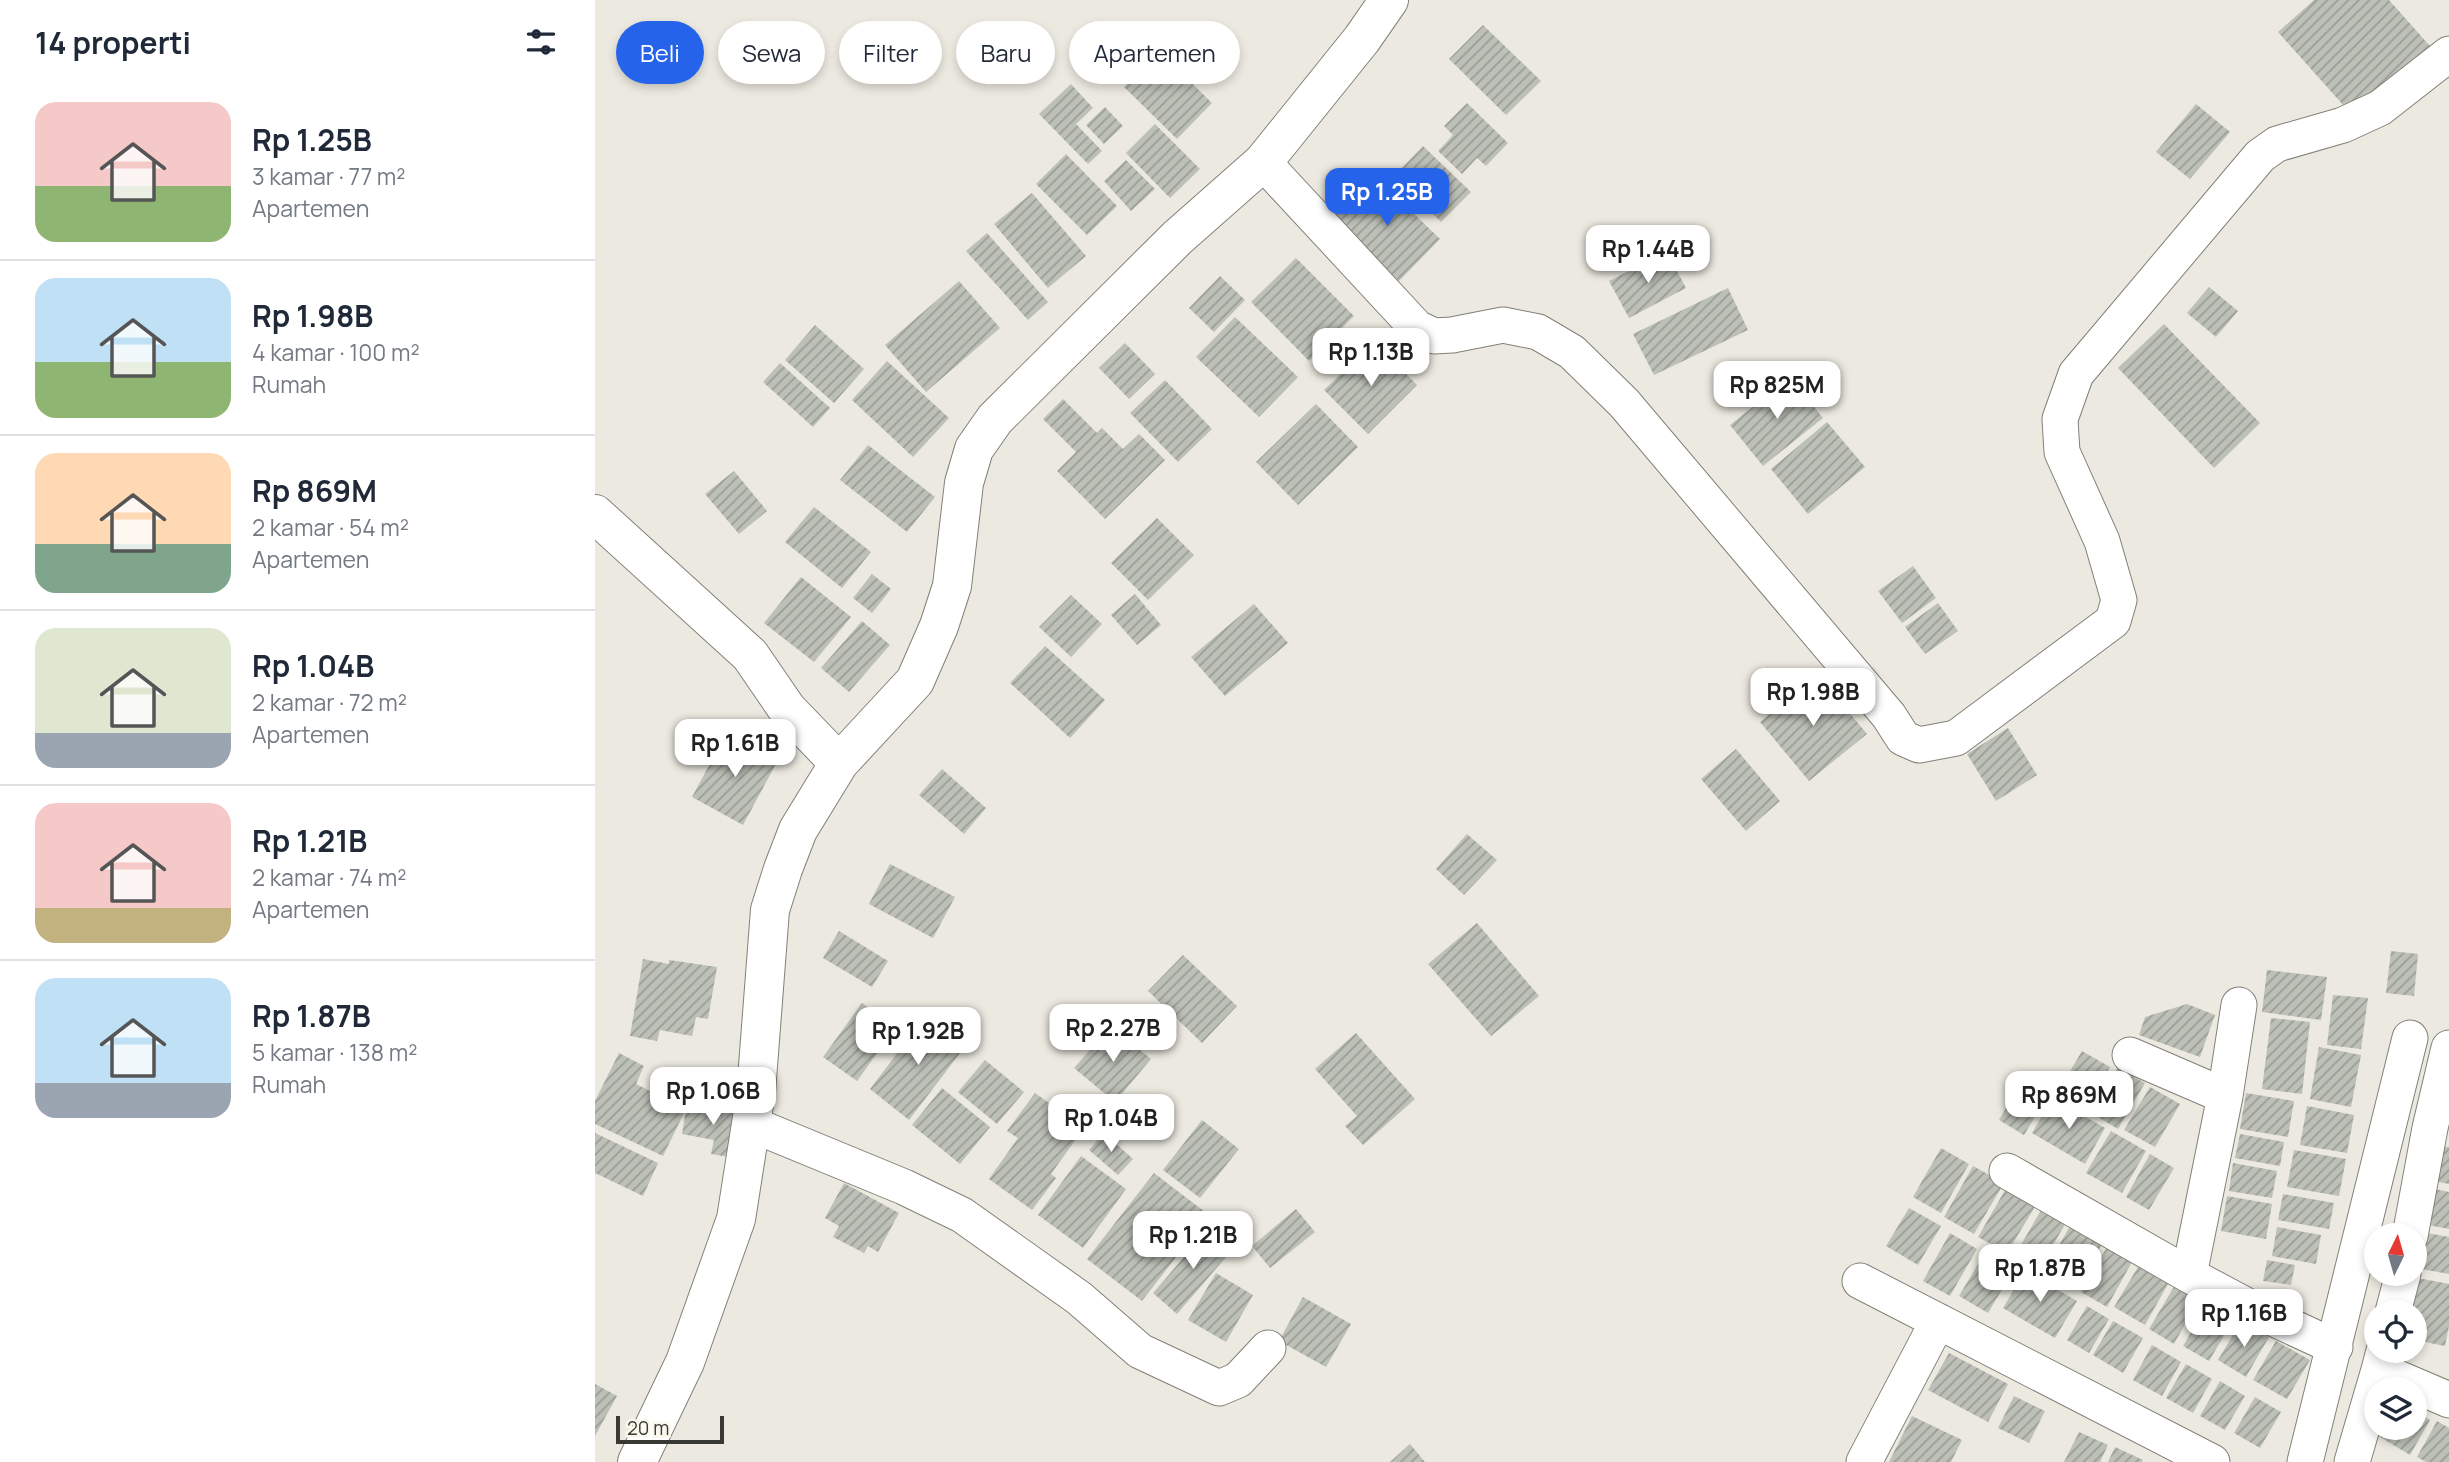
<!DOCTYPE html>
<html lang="id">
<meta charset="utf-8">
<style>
:root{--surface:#fff;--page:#f2f2f3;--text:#1f2937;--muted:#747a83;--line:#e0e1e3;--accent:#2563eb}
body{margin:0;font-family:Manrope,sans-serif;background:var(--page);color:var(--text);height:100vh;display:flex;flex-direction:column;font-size:26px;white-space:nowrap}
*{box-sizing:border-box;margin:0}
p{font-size:23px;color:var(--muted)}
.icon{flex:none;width:38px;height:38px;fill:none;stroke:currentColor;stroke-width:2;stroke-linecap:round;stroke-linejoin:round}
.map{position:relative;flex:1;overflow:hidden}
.sheet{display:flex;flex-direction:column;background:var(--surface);width:595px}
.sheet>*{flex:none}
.banner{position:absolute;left:21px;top:21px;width:665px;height:63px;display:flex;gap:14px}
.needle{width:46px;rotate:5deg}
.tools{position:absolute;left:1769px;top:1223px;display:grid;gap:14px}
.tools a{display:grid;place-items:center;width:63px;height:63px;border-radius:50%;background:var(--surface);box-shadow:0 4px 10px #0003;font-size:35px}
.scale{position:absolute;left:21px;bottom:18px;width:108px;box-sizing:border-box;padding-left:7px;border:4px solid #383834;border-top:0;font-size:19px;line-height:24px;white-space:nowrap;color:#383834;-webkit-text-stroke:5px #f9f8ed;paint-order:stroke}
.price{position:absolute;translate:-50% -60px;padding:0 16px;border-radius:14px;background:#fff;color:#222;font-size:23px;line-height:46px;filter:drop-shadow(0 2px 4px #0008)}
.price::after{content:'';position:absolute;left:50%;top:42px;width:21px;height:16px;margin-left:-10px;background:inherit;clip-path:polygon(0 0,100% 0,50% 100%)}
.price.on{background:var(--accent);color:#fff}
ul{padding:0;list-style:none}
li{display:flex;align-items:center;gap:21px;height:175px;padding:0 35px}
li+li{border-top:2px solid var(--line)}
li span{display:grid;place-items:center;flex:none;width:196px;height:140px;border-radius:21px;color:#555}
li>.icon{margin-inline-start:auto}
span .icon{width:84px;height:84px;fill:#fffc;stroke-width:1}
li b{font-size:30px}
h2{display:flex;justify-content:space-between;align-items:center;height:84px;padding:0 35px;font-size:30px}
.tag{padding:0 24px;border-radius:32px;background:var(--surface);box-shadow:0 4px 10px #0003;font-size:24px;line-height:63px}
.tag.on{background:var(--accent);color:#fff}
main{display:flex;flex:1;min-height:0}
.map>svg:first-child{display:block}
.building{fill:url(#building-hatch)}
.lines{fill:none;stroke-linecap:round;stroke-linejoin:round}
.street-casing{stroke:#818077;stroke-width:37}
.secondary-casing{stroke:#818077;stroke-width:40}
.street{stroke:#fff;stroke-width:35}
.secondary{stroke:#fff;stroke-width:38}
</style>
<main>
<section class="sheet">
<h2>14 properti<svg class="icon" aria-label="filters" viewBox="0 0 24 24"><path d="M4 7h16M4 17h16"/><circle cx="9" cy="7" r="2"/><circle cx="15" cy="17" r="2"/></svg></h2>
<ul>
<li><span style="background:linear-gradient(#f6c9c9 60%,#8fb573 0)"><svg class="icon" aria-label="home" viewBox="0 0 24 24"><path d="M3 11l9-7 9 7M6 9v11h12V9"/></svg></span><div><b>Rp 1.25B</b><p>3 kamar · 77 m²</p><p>Apartemen</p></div></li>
<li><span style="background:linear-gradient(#bfe0f5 60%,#8fb573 0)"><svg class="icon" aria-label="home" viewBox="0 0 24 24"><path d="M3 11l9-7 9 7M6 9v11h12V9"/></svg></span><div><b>Rp 1.98B</b><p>4 kamar · 100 m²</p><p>Rumah</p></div></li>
<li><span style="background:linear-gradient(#ffd9b3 65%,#7fa58c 0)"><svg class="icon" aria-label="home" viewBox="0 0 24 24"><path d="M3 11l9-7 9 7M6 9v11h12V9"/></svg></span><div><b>Rp 869M</b><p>2 kamar · 54 m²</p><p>Apartemen</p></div></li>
<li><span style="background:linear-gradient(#dfe7d0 75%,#9aa5b1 0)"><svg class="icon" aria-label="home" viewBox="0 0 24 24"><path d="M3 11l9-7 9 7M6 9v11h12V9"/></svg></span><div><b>Rp 1.04B</b><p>2 kamar · 72 m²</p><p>Apartemen</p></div></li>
<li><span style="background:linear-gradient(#f6c9c9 75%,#c2b280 0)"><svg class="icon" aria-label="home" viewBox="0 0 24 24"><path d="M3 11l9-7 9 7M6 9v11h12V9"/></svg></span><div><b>Rp 1.21B</b><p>2 kamar · 74 m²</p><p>Apartemen</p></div></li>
<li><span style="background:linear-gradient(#bfe0f5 75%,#9aa5b1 0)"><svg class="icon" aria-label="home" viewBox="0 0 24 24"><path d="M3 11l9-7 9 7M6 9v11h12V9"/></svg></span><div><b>Rp 1.87B</b><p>5 kamar · 138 m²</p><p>Rumah</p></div></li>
</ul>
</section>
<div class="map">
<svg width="1854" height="1462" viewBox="0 0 1854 1462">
<defs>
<pattern id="building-hatch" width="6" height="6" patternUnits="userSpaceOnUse" patternTransform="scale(1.75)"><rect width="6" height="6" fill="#bcc0b7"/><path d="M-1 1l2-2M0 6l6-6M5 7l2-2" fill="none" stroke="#9a9d96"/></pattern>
</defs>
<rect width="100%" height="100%" fill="#eceae0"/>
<path class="building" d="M1719,0H1794L1835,46L1757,115L1683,32Z
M888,25L946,81L911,115L854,59Z
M564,51L617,103L582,139L529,87Z
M476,84L498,108L481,124L507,151L493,164L444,114Z
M872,103L913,143L891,166L882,158L867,174L843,151L858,135L849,126Z
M1601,104L1635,132L1595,179L1561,152Z
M510,107L528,126L509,144L491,125Z
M560,124L605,169L575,198L531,153Z
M828,146L876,192L846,222L799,176Z
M471,154L522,206L492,235L441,184Z
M531,160L560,189L536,211L509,181Z
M780,176L845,239L804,281L738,218Z
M437,193L491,256L453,288L399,224Z
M392,233L453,302L433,320L371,251Z
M1072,252L1091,288L1034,318L1014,281Z
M701,258L759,316L714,361L656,302Z
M625,276L650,300L619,332L594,308Z
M364,281L405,328L331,392L290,345Z
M1614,287L1643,311L1621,337L1592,313Z
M1133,288L1153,330L1059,375L1038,334Z
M640,317L703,377L664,417L601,357Z
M1569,324L1665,423L1619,468L1523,368Z
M220,325L269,369L239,403L190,360Z
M779,341L822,385L773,434L729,390Z
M530,343L560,374L534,399L504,368Z
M292,361L354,418L318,457L257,400Z
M185,363L235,408L218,427L168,382Z
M1195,377L1228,418L1168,466L1135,425Z
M570,380L617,429L583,462L535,413Z
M468,399L502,433L507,428L528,449L544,434L570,460L510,519L462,471L481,452L448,419Z
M721,404L763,447L703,505L661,462Z
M1232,422L1270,467L1213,514L1176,469Z
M273,445L340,497L312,532L245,480Z
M139,471L172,511L144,534L110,494Z
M219,507L276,552L247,588L190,542Z
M562,518L599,555L553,600L516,563Z
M1318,566L1341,598L1307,623L1283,591Z
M277,574L296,589L277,613L258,598Z
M206,577L256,617L219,662L169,623Z
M540,594L566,625L542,645L516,615Z
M476,595L507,624L476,657L444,627Z
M1343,603L1363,631L1330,654L1310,627Z
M659,604L693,643L630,696L596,657Z
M267,621L295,645L254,692L226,668Z
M450,646L510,700L475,738L415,683Z
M1223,675L1272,734L1214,781L1165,722Z
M1413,728L1442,775L1401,801L1372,754Z
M132,732L183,760L148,825L97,797Z
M1141,749L1185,801L1151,831L1106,779Z
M347,769L391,808L369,834L324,795Z
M872,834L902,860L869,895L841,869Z
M295,864L360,897L338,938L274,904Z
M882,923L944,996L896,1036L833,964Z
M244,931L293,961L277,987L228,958Z
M1796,951L1823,954L1819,996L1791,993Z
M588,955L642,1006L607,1043L553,991Z
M48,959L74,964V960L122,967L113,1019L101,1017L97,1036L65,1030L62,1041L35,1036Z
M1672,970L1732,977L1726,1020L1667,1012Z
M1738,995L1773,998L1766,1049L1732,1045Z
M267,1003L301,1027L262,1081L228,1057Z
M1592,1004L1620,1015L1605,1057L1544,1035L1550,1017Z
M332,1014L372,1044L314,1120L275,1089Z
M1676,1018L1715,1022L1707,1094L1667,1089Z
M516,1026L556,1059L520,1102L479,1068Z
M761,1033L820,1099L768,1145L750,1126L762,1116L720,1069Z
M1724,1047L1766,1055L1756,1107L1715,1099Z
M1487,1051L1515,1067L1491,1108L1463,1092Z
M24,1053L49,1066L41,1084L91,1109L68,1156L0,1124V1101Z
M390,1060L429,1092L402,1124L363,1092Z
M1523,1067L1550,1083L1523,1129L1496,1113Z
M1428,1079L1454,1093L1429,1135L1404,1120Z
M1555,1087L1585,1104L1560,1147L1529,1130Z
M347,1088L395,1127L365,1164L317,1125Z
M440,1093L489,1128L456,1174L461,1178L437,1210L394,1179L423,1138L412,1131Z
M1651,1093L1699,1101L1693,1137L1645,1129Z
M1457,1098L1510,1128L1490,1164L1437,1133Z
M120,1104L143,1108L134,1157L116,1154L119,1140L87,1134L91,1109L118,1113Z
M1712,1106L1759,1115L1752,1153L1705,1145Z
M607,1120L644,1149L605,1198L568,1170Z
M1516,1131L1551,1151L1527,1193L1491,1173Z
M0,1133L63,1163L48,1196L0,1173Z
M509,1133L538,1159L523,1175L494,1150Z
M1645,1134L1689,1142L1685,1166L1640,1158Z
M1846,1146L1854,1147V1184L1839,1181Z
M1346,1148L1374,1164L1346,1213L1318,1197Z
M1699,1150L1751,1159L1744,1196L1692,1187Z
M1555,1154L1579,1168L1554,1210L1531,1197Z
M486,1156L531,1189L488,1248L443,1215Z
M1638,1163L1682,1171L1677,1198L1634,1191Z
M1378,1166L1409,1183L1379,1234L1349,1217Z
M559,1173L614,1215L547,1301L492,1259Z
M249,1183L304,1213L283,1252L273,1246L269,1253L238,1237L244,1226L230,1218Z
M1413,1185L1443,1202L1412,1253L1383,1237Z
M1840,1189L1854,1192V1229L1833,1225Z
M1688,1194L1739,1203L1734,1229L1683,1220Z
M1632,1196L1677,1204L1671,1239L1626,1231Z
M1448,1207L1472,1221L1444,1269L1420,1255Z
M1314,1208L1346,1226L1323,1265L1291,1246Z
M701,1209L720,1232L675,1268L657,1246Z
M1475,1226L1507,1244L1481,1290L1449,1272Z
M1682,1227L1726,1235L1721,1264L1677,1256Z
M614,1228L638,1249L582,1314L558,1293Z
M1822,1231L1854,1237V1274L1820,1268Z
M1355,1233L1382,1249L1355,1296L1328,1281Z
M1512,1247L1537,1262L1512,1307L1486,1292Z
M1389,1254L1418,1271L1393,1313L1364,1296Z
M1672,1260L1700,1265L1696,1285L1668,1281Z
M1543,1267L1573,1284L1550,1325L1519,1307Z
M1430,1271L1482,1301L1460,1338L1408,1308Z
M621,1273L658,1295L631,1342L593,1320Z
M1818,1277L1854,1284V1326L1850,1346L1820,1340V1312H1811Z
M1580,1285L1604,1299L1579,1344L1554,1329Z
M708,1297L756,1324L731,1367L684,1341Z
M1613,1304L1639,1319L1614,1361L1588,1346Z
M1492,1306L1514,1319L1494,1353L1472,1340Z
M1518,1321L1548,1338L1528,1373L1498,1355Z
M1646,1321L1674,1337L1651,1377L1623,1360Z
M1681,1341L1715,1360L1692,1399L1658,1380Z
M1557,1345L1586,1362L1567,1396L1538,1380Z
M1354,1353L1413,1384L1393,1422L1333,1390Z
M1591,1364L1617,1379L1598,1413L1571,1398Z
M1625,1381L1650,1396L1630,1430L1605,1416Z
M0,1384L22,1396L0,1436Z
M1419,1396L1450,1411L1434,1443L1403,1428Z
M1660,1397L1686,1412L1665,1448L1639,1433Z
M1820,1412L1835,1420L1815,1455L1780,1434L1783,1428H1820Z
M1317,1416L1367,1440L1356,1462H1294Z
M1842,1421L1854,1428V1462H1831L1822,1457Z
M1484,1432L1513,1445L1505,1462H1469Z
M815,1444L830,1462H795Z
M1520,1447L1548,1460L1547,1462H1513Z"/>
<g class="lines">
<g class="street-casing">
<path id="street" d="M668,162L822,328L839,336L857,335L908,325L943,332L977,352L1029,403L1294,716L1308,738L1324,745L1361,738L1518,621L1524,600L1507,541L1467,452L1465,419L1481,374L1665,156L1682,144L1748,125L1785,108L1854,54
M1644,1005L1630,1096L1594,1275L1656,1308L1740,1347
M1535,1055L1630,1096
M156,1124L309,1187L367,1215L484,1298L545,1351L624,1388L643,1380L673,1348
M1412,1171L1594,1275
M1815,1236L1835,1128L1854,1048
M1265,1281L1617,1462
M1798,1312L1808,1274
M1789,1351L1784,1370L1854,1400
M1269,1462L1343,1321
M1710,1462L1815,1038
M1757,1462L1784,1370"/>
</g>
<g class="secondary-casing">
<path id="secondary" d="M0,514L155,655L192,709L244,763
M42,1462L90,1362L141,1219L161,1092L175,910L188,869L203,830L244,763L320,681L344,626L357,586L369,483L379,449L400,419L582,238L668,162L767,39L794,0"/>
</g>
<use href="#street" class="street"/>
<use href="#secondary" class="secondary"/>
</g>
</svg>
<div class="tools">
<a><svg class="needle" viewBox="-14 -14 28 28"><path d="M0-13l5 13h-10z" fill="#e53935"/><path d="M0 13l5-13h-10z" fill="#747a83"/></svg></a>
<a><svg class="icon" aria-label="locate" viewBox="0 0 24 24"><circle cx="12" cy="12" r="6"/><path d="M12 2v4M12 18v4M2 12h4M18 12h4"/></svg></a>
<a><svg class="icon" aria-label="layers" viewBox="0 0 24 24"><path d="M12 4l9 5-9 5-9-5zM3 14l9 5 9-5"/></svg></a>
</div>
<div class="scale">20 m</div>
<b class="price on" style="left:792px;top:228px">Rp 1.25B</b>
<b class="price" style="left:1053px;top:285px">Rp 1.44B</b>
<b class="price" style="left:776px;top:388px">Rp 1.13B</b>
<b class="price" style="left:1182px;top:421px">Rp 825M</b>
<b class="price" style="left:1218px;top:728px">Rp 1.98B</b>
<b class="price" style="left:140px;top:779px">Rp 1.61B</b>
<b class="price" style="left:518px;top:1064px">Rp 2.27B</b>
<b class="price" style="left:323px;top:1067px">Rp 1.92B</b>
<b class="price" style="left:118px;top:1127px">Rp 1.06B</b>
<b class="price" style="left:1474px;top:1131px">Rp 869M</b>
<b class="price" style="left:516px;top:1154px">Rp 1.04B</b>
<b class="price" style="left:598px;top:1271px">Rp 1.21B</b>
<b class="price" style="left:1445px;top:1304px">Rp 1.87B</b>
<b class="price" style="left:1649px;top:1349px">Rp 1.16B</b>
<div class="banner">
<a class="tag on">Beli</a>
<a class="tag">Sewa</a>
<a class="tag">Filter</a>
<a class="tag">Baru</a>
<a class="tag">Apartemen</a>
</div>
</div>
</main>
